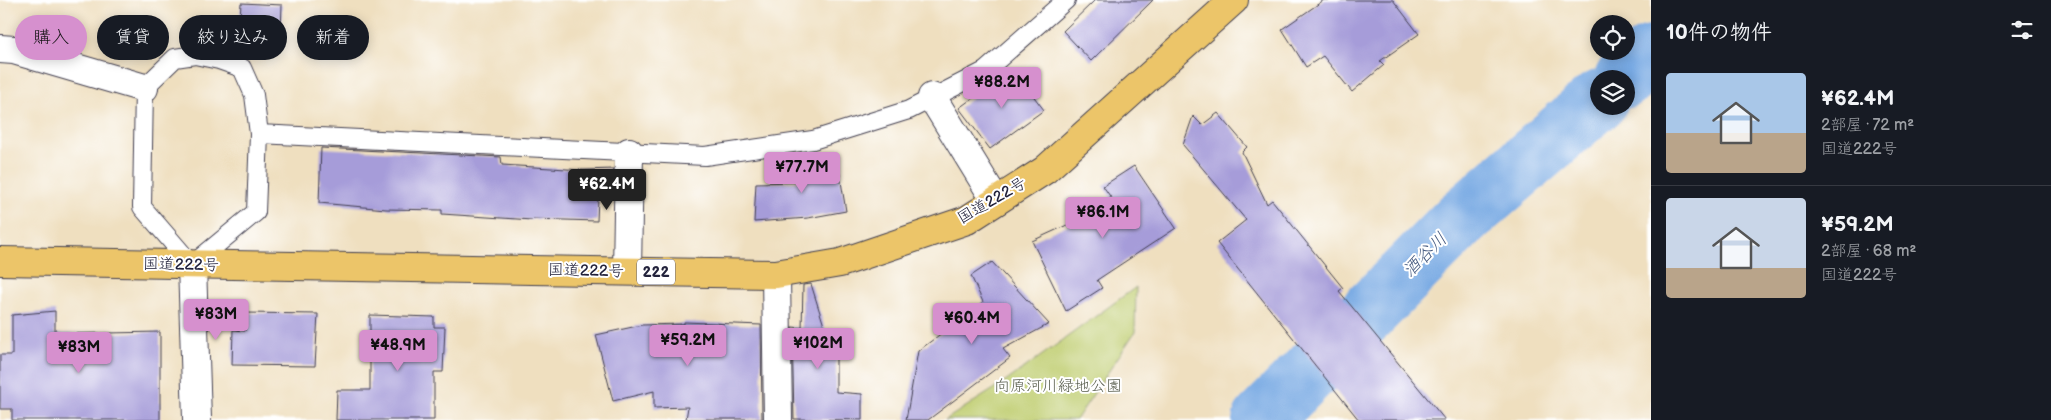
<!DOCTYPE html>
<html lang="ja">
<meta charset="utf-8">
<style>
:root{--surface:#171b24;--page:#20242c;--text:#f1f3f6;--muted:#9ea1a6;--line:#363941;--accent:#d690ce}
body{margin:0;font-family:"Balsamiq Sans","Klee One",sans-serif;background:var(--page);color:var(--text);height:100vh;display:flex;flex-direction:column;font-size:19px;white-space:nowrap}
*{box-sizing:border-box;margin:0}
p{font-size:16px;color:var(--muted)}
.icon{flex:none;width:28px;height:28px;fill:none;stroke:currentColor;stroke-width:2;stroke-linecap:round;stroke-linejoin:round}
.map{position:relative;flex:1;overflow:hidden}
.side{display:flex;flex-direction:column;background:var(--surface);width:400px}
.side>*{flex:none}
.hud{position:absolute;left:15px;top:15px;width:475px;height:45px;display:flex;gap:10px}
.tools{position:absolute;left:1590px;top:15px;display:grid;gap:10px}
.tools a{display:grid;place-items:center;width:45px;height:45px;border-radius:50%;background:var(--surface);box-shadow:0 2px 12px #0003;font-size:25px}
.price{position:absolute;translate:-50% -42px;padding:0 11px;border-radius:5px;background:var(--accent);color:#111;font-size:16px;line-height:32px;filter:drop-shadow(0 1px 2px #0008)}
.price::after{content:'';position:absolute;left:50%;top:30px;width:15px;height:11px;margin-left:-8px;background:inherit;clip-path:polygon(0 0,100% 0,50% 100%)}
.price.current{background:#222;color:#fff}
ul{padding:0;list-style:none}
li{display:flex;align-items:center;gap:15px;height:125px;padding:0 15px}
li+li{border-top:1px solid var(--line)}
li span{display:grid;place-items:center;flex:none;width:140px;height:100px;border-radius:5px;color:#555}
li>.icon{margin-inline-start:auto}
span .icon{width:60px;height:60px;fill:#fffc;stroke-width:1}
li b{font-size:21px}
h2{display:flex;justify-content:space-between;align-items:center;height:60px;padding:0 15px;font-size:21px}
.tag{padding:0 18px;border-radius:22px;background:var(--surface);box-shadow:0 2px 12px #0003;font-size:18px;line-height:45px}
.tag.current{background:var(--accent);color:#111}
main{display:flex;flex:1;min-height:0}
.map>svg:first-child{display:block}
.green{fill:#bfcd70;stroke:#707856}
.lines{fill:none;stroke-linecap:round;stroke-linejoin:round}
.river{stroke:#77a9e3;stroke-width:60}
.building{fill:#a69cd9}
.lane-casing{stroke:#413e4f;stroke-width:20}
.street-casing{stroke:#413e4f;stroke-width:30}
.highway-casing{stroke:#413e4f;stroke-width:30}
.lane{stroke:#fff;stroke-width:18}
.street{stroke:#fff;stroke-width:28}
.highway{stroke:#ecc569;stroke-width:28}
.labels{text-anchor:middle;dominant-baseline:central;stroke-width:4;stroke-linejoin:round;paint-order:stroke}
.shield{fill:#fff;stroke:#646476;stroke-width:1}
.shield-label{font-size:15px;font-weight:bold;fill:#22223b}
.street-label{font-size:16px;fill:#22223b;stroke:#fff}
.park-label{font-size:16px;fill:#595e4e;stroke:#fff}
.water-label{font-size:18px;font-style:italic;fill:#44587e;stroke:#fff}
</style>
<main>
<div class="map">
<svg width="1651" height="420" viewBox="0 0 1651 420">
<rect width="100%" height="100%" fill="#fff"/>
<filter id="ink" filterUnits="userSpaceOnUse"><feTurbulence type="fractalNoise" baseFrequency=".02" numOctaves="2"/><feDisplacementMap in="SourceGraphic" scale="10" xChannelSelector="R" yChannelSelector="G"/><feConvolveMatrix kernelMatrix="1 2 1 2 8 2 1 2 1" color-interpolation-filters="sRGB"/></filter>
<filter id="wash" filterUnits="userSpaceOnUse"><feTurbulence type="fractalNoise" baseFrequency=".0096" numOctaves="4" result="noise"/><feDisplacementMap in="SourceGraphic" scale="20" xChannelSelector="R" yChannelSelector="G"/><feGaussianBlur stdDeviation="1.12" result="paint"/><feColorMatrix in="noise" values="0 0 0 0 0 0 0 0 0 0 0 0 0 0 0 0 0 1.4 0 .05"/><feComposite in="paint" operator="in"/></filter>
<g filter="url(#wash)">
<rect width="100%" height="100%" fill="#efdfbf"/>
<path class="green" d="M1136,287L1135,332L1076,420H945L1005,382Z"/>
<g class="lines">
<path class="river" d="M1624,79L1651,55
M1262,420L1460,220L1599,100"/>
</g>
<g id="blocks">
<path class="building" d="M1095,0H1153L1091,61L1063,31Z
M1324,0H1393L1419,34L1380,61L1384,65L1352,92L1323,56L1306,67L1282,29Z
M241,3L282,5L281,33L266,34L239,32Z
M1013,69L1044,110L990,149L959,108Z
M1218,113L1247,147L1242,152L1267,204L1272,200L1343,288L1339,291L1445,420H1359L1217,243L1246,220L1183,145L1193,116L1202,125Z
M321,148L501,157L502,165L583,170L613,169V198H598L597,221L533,219L532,220L442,214V210L386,209L319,203Z
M837,158L846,211L808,218L754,222L756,183L797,182L794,164Z
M1134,166L1176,228L1097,280L1102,288L1066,311L1032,241L1078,220L1112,199L1103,186Z
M992,262L1049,324L1003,349L1010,358L928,420H906L918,351L983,302L971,276Z
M811,284L826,332L836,334V392L862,394V420L794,419L792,327L802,328L803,285Z
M55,311V334L160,332V420H12V409H0V355H12V315Z
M244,313L318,314L315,366L232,365L233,330L245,331Z
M370,315L434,317V327H445L443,372H434V420H336L337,390H370Z
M684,322L761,325L762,419H686L688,407L654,408V391L613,401L596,335L642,325L684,324Z"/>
</g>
</g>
<g filter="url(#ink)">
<use href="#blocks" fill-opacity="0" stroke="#413e4f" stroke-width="1"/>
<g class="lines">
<g class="lane-casing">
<path id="lane" d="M195,55L219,60L242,68L254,95L259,134L256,212L192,265L142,207L144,88L175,58Z
M259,134L705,156L813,140L909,110L985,71L1066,0"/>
</g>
<g class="street-casing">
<path id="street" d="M0,49L14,50L144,88
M932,97L996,201
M192,265L197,419
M627,271L629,152
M776,274L778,420"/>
</g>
<g class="highway-casing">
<path id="highway" d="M0,261L776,274L840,263L967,220L1045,170L1234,0"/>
</g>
<use href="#lane" class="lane"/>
<use href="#street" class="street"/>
<use href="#highway" class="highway"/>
</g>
</g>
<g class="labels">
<rect class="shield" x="637" y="259.5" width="38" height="25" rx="4"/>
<g class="shield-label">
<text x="656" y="272">222</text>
</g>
<g class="street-label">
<text transform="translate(992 201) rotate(-30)">国道222号</text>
<text transform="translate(181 265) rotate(1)">国道222号</text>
<text transform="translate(586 271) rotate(1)">国道222号</text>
</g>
<g class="park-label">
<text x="1058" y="386">向原河川緑地公園</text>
</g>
<g class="water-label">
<text transform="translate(1425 255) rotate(-45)">酒谷川</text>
</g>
</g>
</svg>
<div class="tools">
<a><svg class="icon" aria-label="locate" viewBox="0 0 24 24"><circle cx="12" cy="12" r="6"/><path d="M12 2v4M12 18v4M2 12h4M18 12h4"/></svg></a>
<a><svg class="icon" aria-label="layers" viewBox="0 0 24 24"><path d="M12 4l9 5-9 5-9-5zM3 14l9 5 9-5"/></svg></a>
</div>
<b class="price" style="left:1002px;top:109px">¥88.2M</b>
<b class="price" style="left:802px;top:194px">¥77.7M</b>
<b class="price current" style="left:607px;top:211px">¥62.4M</b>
<b class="price" style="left:1103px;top:239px">¥86.1M</b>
<b class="price" style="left:216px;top:341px">¥83M</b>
<b class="price" style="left:972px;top:345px">¥60.4M</b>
<b class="price" style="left:688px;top:367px">¥59.2M</b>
<b class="price" style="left:818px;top:370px">¥102M</b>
<b class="price" style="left:398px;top:372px">¥48.9M</b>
<b class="price" style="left:79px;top:374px">¥83M</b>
<div class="hud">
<a class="tag current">購入</a>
<a class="tag">賃貸</a>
<a class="tag">絞り込み</a>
<a class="tag">新着</a>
</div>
</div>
<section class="side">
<h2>10件の物件<svg class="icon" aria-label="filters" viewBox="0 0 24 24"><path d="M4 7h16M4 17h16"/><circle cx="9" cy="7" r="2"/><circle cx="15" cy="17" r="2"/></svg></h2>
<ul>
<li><span style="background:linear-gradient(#a9c7e8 60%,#b9a48a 0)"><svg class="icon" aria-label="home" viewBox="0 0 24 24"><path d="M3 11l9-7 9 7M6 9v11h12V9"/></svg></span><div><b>¥62.4M</b><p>2部屋 · 72 m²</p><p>国道222号</p></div></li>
<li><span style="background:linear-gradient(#c9d6e8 70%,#b9a48a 0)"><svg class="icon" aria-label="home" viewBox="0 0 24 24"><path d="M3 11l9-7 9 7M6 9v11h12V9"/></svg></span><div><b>¥59.2M</b><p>2部屋 · 68 m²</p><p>国道222号</p></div></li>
</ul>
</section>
</main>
